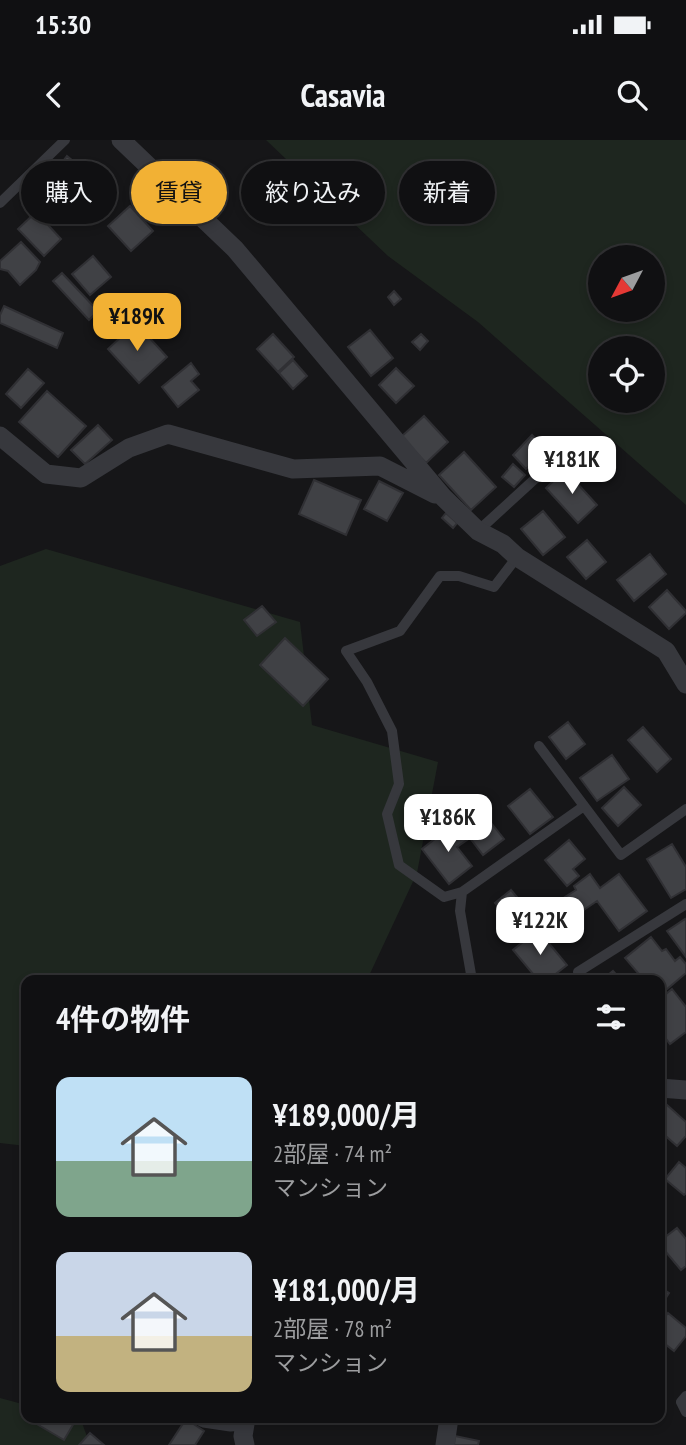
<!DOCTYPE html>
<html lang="ja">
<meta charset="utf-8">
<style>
:root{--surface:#101012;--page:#19191b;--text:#f1f3f6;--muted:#9c9d9f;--line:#303032;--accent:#f2b134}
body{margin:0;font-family:"PT Sans Narrow","Noto Sans JP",sans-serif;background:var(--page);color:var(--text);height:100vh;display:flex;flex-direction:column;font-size:26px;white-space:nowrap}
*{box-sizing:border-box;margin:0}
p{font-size:23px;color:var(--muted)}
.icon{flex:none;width:38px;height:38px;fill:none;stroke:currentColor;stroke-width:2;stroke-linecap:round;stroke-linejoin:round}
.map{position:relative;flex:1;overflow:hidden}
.drawer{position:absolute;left:21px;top:835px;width:644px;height:448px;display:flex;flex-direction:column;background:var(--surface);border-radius:14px;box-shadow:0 4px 10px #0003,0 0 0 2px var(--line)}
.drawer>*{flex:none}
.top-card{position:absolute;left:21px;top:21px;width:644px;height:63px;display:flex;gap:14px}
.needle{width:46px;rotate:229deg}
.buttons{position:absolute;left:588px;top:105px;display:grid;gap:14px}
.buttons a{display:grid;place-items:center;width:77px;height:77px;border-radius:50%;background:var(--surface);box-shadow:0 4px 10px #0003,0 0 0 2px var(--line);font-size:35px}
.price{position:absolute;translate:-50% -60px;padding:0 16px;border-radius:14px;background:#fff;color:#222;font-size:23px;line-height:46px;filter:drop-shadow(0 2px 4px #0008)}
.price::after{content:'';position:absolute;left:50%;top:42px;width:21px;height:16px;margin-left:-10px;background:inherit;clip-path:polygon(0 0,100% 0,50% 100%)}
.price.on{background:var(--accent);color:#111}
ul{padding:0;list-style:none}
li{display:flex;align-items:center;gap:21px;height:175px;padding:0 35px}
li span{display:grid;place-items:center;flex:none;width:196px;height:140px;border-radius:14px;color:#555}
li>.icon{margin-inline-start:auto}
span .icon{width:84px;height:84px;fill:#fffc;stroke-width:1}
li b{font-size:30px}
h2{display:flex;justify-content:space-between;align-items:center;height:84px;padding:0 35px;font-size:30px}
.pill{padding:0 24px;border-radius:32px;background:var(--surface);box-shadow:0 4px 10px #0003,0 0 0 2px var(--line);font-size:24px;line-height:63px}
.pill.on{background:var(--accent);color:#111}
.status{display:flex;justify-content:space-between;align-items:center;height:49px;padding:0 35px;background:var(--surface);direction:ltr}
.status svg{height:19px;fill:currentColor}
header{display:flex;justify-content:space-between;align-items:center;height:91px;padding:0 35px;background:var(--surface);font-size:32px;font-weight:800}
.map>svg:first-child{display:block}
.green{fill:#1e261f;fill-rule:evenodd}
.building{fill:#404145;stroke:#303034;stroke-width:2}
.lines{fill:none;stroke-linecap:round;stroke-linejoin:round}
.lane{stroke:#37383d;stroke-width:10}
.street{stroke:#37383d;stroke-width:19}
</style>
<div class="status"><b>15:30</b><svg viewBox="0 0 49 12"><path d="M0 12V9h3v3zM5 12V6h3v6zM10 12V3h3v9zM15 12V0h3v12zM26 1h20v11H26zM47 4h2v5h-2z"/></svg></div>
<header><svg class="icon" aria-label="back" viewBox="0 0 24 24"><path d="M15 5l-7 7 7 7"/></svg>Casavia<svg class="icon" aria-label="search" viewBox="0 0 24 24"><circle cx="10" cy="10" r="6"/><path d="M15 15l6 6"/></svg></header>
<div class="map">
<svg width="686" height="1305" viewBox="0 0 686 1305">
<rect width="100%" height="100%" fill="#161618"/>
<path class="green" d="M266,0H686V365L478,182L388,116ZM600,117H653V170H600ZM600,208H653V261H600Z
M46,409L300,482L312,585L438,622L417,733L367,840H26V1006L0,1003V426Z
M0,1258L26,1265V1278H71L81,1280L90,1305H0Z"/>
<path class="building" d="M67,16L102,45L85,67L50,38Z
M130,66L153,91L131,111L108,86Z
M36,72L61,99L44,116L18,89Z
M21,102L40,122L36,130L20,145L8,131L0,129V121Z
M93,116L111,137L90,155L72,134Z
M62,133L98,171L89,180L53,141Z
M394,151L401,159L394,165L388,157Z
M4,166L63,193L57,208L0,183V175Z
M136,183L167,217L139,243L108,209Z
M370,190L393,218L371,236L348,207Z
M273,194L294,217L278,232L257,209Z
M421,194L428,201L420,210L412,202Z
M293,220L307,236L293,249L279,233Z
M191,223L199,234L191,241L199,250L178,267L162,247Z
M396,228L414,246L396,263L379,245Z
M28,229L44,243L21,268L6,254Z
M47,251L86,286L58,317L19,282Z
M424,276L448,302L426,323L401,297Z
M98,285L112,300L85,324L71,310Z
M532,295L546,310L526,329L513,315Z
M464,312L496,347L471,370L439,335Z
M513,324L525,335L514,347L502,337Z
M565,330L597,365L578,383L546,348Z
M314,340L361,360L346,395L299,374Z
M379,341L403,353L387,381L364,369Z
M543,371L565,397L543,415L521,389Z
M446,373L457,383L453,388L442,378Z
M587,400L606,422L586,439L567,417Z
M650,414L666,434L634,461L617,440Z
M667,450L686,471V473L669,489L649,467Z
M262,466L276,482L257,496L244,480Z
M285,498L328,539L303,566L260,525Z
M568,582L585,604L566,619L549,597Z
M643,587L671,619L657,632L628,600Z
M612,615L629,639L597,661L580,638Z
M624,647L641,665L618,686L602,668Z
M530,649L553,677L530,694L508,666Z
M484,674L504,699L483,715L463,689Z
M454,684L467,700L457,707L472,726L449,744L422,709Z
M569,700L585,719L573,729L579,736L567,746L545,720Z
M672,704L686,727V749L671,758L647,719Z
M590,734L600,748L619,734L647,771L619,791L597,761L578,774L565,757L576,750L574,746Z
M511,750L537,781L520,795L495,763Z
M685,779L686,781V817L667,791Z
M538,790L567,825L548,840H538L513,810Z
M651,797L662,811L666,809L675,821L680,817L686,824V833L660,855V840H644L625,818Z
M613,831L621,840H602Z
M672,849L686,867V892L670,904L660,891V859Z
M666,964L686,982V996L677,1006L660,991V971Z
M679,1022L686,1028V1053L684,1055L665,1039Z
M677,1088L686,1099V1126L681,1130L660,1105V1101Z
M660,1147L669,1153L660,1167L665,1170L660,1179Z
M668,1173L686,1188V1196L674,1211L660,1200V1183Z
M38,1278H77L64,1300L35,1283Z
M186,1279L204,1291L195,1305H169Z
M90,1293L104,1305H79Z
M455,1296L479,1301L478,1305H454Z"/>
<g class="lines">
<path class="lane" d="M0,63L65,0
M478,391L561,315
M539,606L621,715L686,669
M462,752L444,757L399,725L387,674L399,644L392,591L367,542L346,511L400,491L440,436H459L494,447L517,417
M578,832L686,764
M472,840L460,771L462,752L584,666
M686,1256L681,1262L686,1272"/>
<path class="street" d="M121,0L235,109L443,357L478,391L503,404L517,417L666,511L686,544
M0,296L46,334L81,338L129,308L168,294L293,329L380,326L435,354
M660,948L686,950
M204,1278L231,1282L237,1278
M245,1305L243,1296L246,1278
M445,1305L449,1278"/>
</g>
</svg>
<div class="buttons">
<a><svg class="needle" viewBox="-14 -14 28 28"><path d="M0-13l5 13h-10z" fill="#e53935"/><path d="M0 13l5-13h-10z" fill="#9c9d9f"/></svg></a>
<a><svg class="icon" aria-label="locate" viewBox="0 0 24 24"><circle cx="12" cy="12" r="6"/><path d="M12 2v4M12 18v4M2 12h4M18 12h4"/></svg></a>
</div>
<b class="price on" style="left:137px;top:213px">¥189K</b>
<b class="price" style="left:572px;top:356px">¥181K</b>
<b class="price" style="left:448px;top:714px">¥186K</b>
<b class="price" style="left:540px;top:817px">¥122K</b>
<div class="top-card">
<a class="pill">購入</a>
<a class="pill on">賃貸</a>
<a class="pill">絞り込み</a>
<a class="pill">新着</a>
</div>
<section class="drawer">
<h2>4件の物件<svg class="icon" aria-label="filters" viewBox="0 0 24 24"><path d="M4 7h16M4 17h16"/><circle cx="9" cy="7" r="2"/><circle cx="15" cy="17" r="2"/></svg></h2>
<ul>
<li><span style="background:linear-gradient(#bfe0f5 60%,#7fa58c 0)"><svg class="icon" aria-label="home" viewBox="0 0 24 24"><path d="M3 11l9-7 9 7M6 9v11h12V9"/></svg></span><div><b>¥189,000/月</b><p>2部屋 · 74 m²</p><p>マンション</p></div></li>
<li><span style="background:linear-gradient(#c9d6e8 60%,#c2b280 0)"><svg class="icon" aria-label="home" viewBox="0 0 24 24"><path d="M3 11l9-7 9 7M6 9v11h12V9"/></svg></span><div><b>¥181,000/月</b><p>2部屋 · 78 m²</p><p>マンション</p></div></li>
</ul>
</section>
</div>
